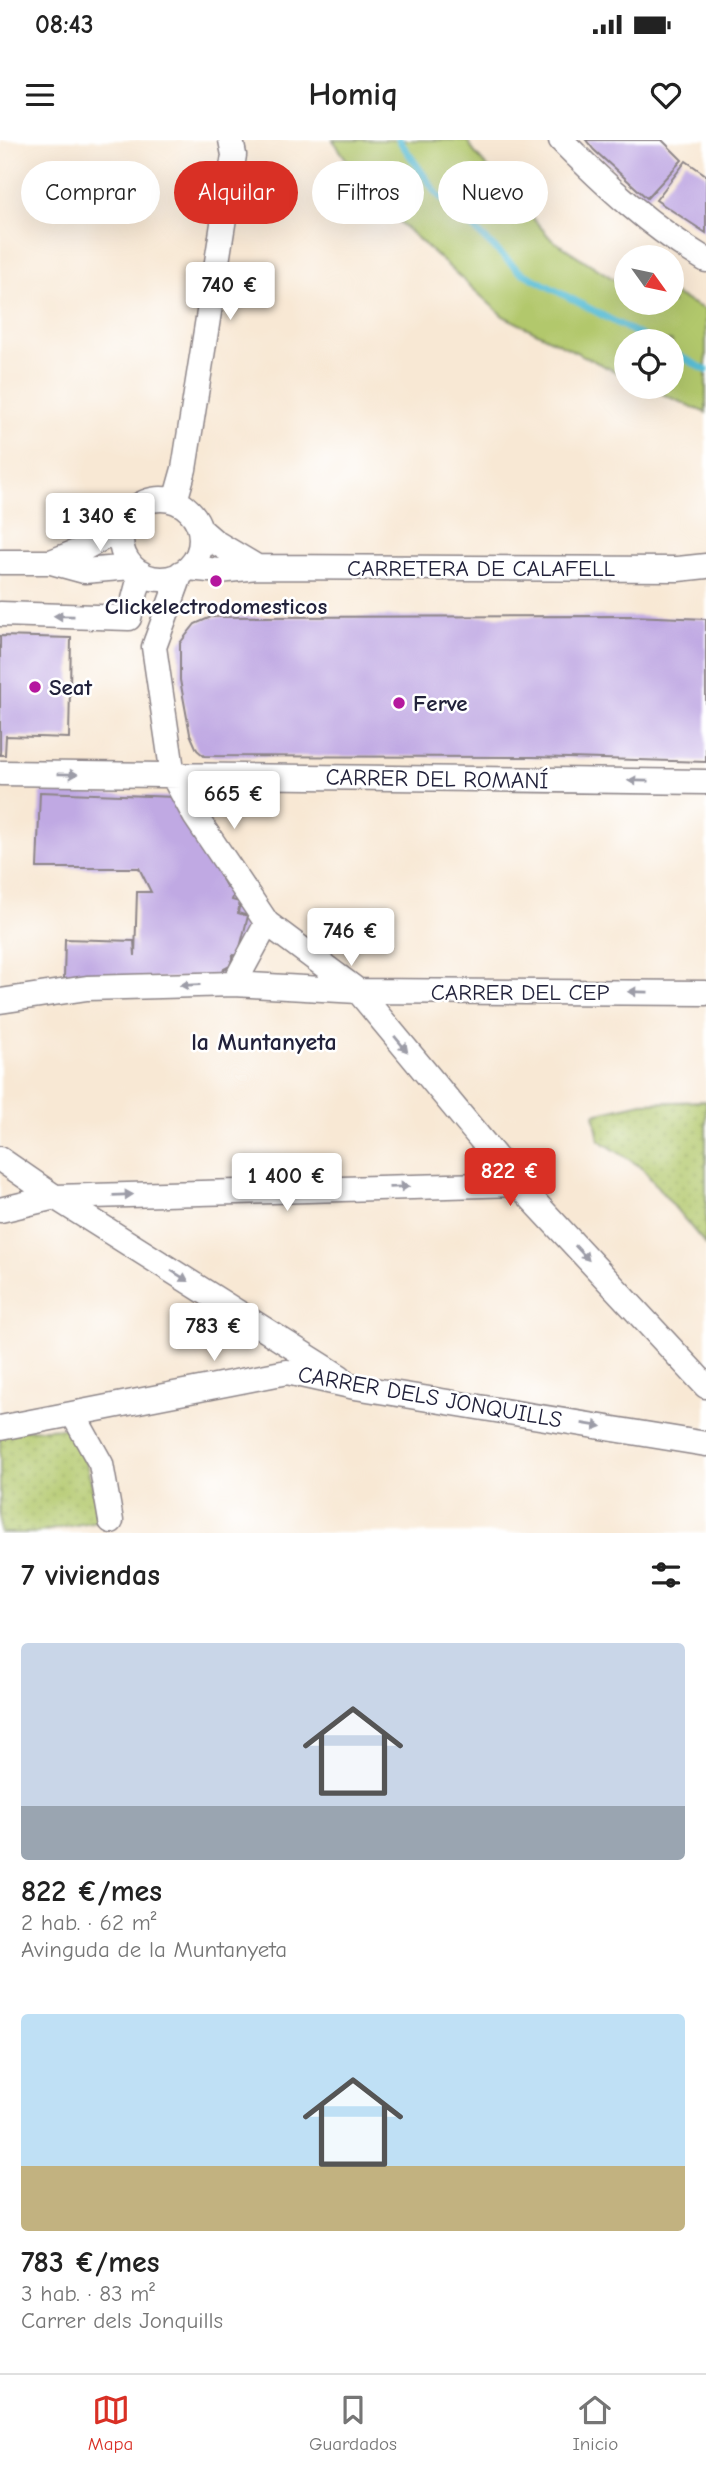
<!DOCTYPE html>
<html lang="es">
<meta charset="utf-8">
<style>
:root{--surface:#fff;--page:#f6f6f6;--text:#222;--muted:#767676;--line:#e0e0e0;--accent:#d93025}
body{margin:0;font-family:"Comic Neue",sans-serif;background:var(--page);color:var(--text);height:100vh;display:flex;flex-direction:column;font-size:26px;white-space:nowrap}
*{box-sizing:border-box;margin:0}
p{font-size:23px;color:var(--muted)}
.icon{flex:none;width:38px;height:38px;fill:none;stroke:currentColor;stroke-width:2;stroke-linecap:round;stroke-linejoin:round}
.map{position:relative;height:1393px;overflow:hidden}
.drawer{display:flex;flex-direction:column;background:var(--surface);flex:1}
.drawer>*{flex:none}
.banner{position:absolute;left:21px;top:21px;width:665px;height:63px;display:flex;gap:14px}
.needle{width:46px;rotate:123deg}
.fabs{position:absolute;left:614px;top:105px;display:grid;gap:14px}
.fabs a{display:grid;place-items:center;width:70px;height:70px;border-radius:50%;background:var(--surface);box-shadow:0 7px 28px #0002;font-size:35px}
.price{position:absolute;translate:-50% -60px;padding:0 16px;border-radius:7px;background:#fff;color:#222;font-size:23px;line-height:46px;filter:drop-shadow(0 2px 4px #0008)}
.price::after{content:'';position:absolute;left:50%;top:42px;width:21px;height:16px;margin-left:-10px;background:inherit;clip-path:polygon(0 0,100% 0,50% 100%)}
.price.current{background:var(--accent);color:#fff}
ul{padding:0;list-style:none}
li{display:grid;align-content:center;gap:14px;height:371px;padding:0 21px}
li span{display:grid;place-items:center;height:217px;border-radius:7px;color:#555}
li>.icon{margin-inline-start:auto}
span .icon{width:126px;height:126px;fill:#fffc;stroke-width:1}
li b{font-size:30px}
h2{display:flex;justify-content:space-between;align-items:center;height:84px;padding:0 21px;font-size:30px}
.tag{padding:0 24px;border-radius:32px;background:var(--surface);box-shadow:0 7px 28px #0002;font-size:24px;line-height:63px}
.tag.current{background:var(--accent);color:#fff}
.status{display:flex;justify-content:space-between;align-items:center;height:49px;padding:0 35px;background:var(--surface);direction:ltr}
.status svg{height:19px;fill:currentColor}
header{display:flex;justify-content:space-between;align-items:center;height:91px;padding:0 21px;background:var(--surface);font-size:32px;font-weight:800}
.menu{display:flex;justify-content:space-around;align-items:center;height:98px;border-top:2px solid var(--line);background:var(--surface);font-size:19px;color:var(--muted)}
.menu a{display:grid;justify-items:center;gap:4px}
.menu .current{color:var(--accent)}
.map>svg:first-child{display:block}
.grass{fill:#b2c86c;stroke:#6a7554;stroke-width:2}
.park{fill:url(#park-dots);stroke:#6a7554;stroke-width:2}
.lines{fill:none;stroke-linecap:round;stroke-linejoin:round}
.stream{stroke:#58bdd5;stroke-width:7}
.building{fill:#c0a9e3}
.minor-casing{stroke:#8d8588;stroke-width:27}
.minor{stroke:#fff;stroke-width:24}
.oneway{fill:#9c9ca7}
.poi-dot{fill:#b5179e;stroke:#fff;stroke-width:2.5}
.labels{text-anchor:middle;dominant-baseline:central;stroke-width:5;stroke-linejoin:round;paint-order:stroke}
.street-label{font-size:23px;fill:#22223b;stroke:#fff}
.poi-label{font-size:23px;font-weight:bold;fill:#22223b;stroke:#fff;text-anchor:start}
.neighbourhood-label{font-size:24px;font-weight:bold;fill:#22223b;stroke:#fff}
</style>
<div class="status"><b>08:43</b><svg viewBox="0 0 49 12"><path d="M0 12V9h3v3zM5 12V6h3v6zM10 12V3h3v9zM15 12V0h3v12zM26 1h20v11H26zM47 4h2v5h-2z"/></svg></div>
<header><svg class="icon" aria-label="menu" viewBox="0 0 24 24"><path d="M4 6h16M4 12h16M4 18h16"/></svg>Homiq<svg class="icon" aria-label="heart" viewBox="0 0 24 24"><path d="M12 20l-8-8c-3-5 5-10 8-4 3-6 11-1 8 4z"/></svg></header>
<div class="map">
<svg width="706" height="1393" viewBox="0 0 706 1393">
<defs>
<pattern id="park-dots" width="8" height="8" patternUnits="userSpaceOnUse" patternTransform="scale(1.75)"><rect width="8" height="8" fill="#b2c86c"/><path d="M2 2h.1M6 6h.1" fill="none" stroke="#99ac5e" stroke-width="1.8" stroke-linecap="round"/></pattern>
</defs>
<rect width="100%" height="100%" fill="#fff"/>
<filter id="ink" filterUnits="userSpaceOnUse"><feTurbulence type="fractalNoise" baseFrequency=".0143" numOctaves="2"/><feDisplacementMap in="SourceGraphic" scale="14" xChannelSelector="R" yChannelSelector="G"/><feConvolveMatrix kernelMatrix="1 2 1 2 8 2 1 2 1" color-interpolation-filters="sRGB"/></filter>
<filter id="wash" filterUnits="userSpaceOnUse"><feTurbulence type="fractalNoise" baseFrequency=".00686" numOctaves="4" result="noise"/><feDisplacementMap in="SourceGraphic" scale="28" xChannelSelector="R" yChannelSelector="G"/><feGaussianBlur stdDeviation="1.57" result="paint"/><feColorMatrix in="noise" values="0 0 0 0 0 0 0 0 0 0 0 0 0 0 0 0 0 1.4 0 .05"/><feComposite in="paint" operator="in"/></filter>
<g filter="url(#wash)">
<rect width="100%" height="100%" fill="#f8e8d4"/>
<path class="grass" d="M333,0H467L475,13L551,99L626,147V163H672V153L706,170V273L646,247H672V201H626V237L503,176L373,58Z"/>
<path class="park" d="M706,961V1105L641,1027L599,1000L594,974L642,963Z
M68,1288L86,1323L102,1380L34,1393H0V1291Z"/>
<g class="lines">
<path class="stream" d="M399,0L437,54L519,131L651,201
M672,212L706,230"/>
</g>
<g id="blocks">
<path class="building" d="M586,0H662L682,20L647,58L594,10Z
M686,21L706,35V93L656,60Z
M632,476L706,479V622L533,617L204,616L197,610L190,594L180,540V503L195,484L211,477Z
M0,496L71,498L69,598L6,596L5,615H0Z
M40,652L175,657L227,748L235,750L232,760L240,762L238,773L248,776L238,816L233,815L230,826L224,829L221,838L64,839L65,799L134,801L135,816L137,752H151L139,728H37Z"/>
</g>
</g>
<g filter="url(#ink)">
<use href="#blocks" fill-opacity="0" stroke="#8d8588" stroke-width="2"/>
<g class="lines">
<g class="minor-casing">
<path id="minor" d="M561,0C606,46 651,87 706,120
M121 399a40 40 0 1 1 80 0a40 40 0 1 1-80 0Z
M175,361L184,329L234,15L231,0
M200,389L215,402L257,427
M0,422H51L84,431L132,427
M51,422L81,410L123,387
M189,428L219,431L257,427L678,429L706,426
M181,433L154,507L173,636L195,676L267,783L358,851L518,1044L706,1246
M0,474L129,478
M129,478L141,433
M0,633L706,642
M234,844L267,783
M0,861L87,848L234,844L358,851L706,853
M0,1019L55,1057L340,1237
M0,1070L55,1057L518,1044
M73,1274L101,1324L111,1381
M0,1288L287,1232L355,1247L706,1304"/>
</g>
<use href="#minor" class="minor"/>
</g>
<defs><path id="oneway-solid" d="M-6-.8H1V-3.2L6.5 0L1 3.2V.8H-6Z" transform="scale(1.75)"/></defs>
<g class="oneway">
<use href="#oneway-solid" transform="translate(64 476) rotate(-179)"/>
<use href="#oneway-solid" transform="translate(68 634) rotate(1)"/>
<use href="#oneway-solid" transform="translate(638 641) rotate(-179)"/>
<use href="#oneway-solid" transform="translate(190 845) rotate(178)"/>
<use href="#oneway-solid" transform="translate(638 852) rotate(-179)"/>
<use href="#oneway-solid" transform="translate(401 904) rotate(50)"/>
<use href="#oneway-solid" transform="translate(399 1047) rotate(-2)"/>
<use href="#oneway-solid" transform="translate(123 1055) rotate(-2)"/>
<use href="#oneway-solid" transform="translate(582 1113) rotate(47)"/>
<use href="#oneway-solid" transform="translate(180 1136) rotate(32)"/>
<use href="#oneway-solid" transform="translate(592 1285) rotate(9)"/>
</g>
</g>
<g class="poi-dot">
<circle cx="216" cy="441" r="7"/>
<circle cx="35" cy="547" r="7"/>
<circle cx="399" cy="563" r="7"/>
</g>
<g class="labels">
<g class="street-label">
<text x="481" y="428">CARRETERA DE CALAFELL</text>
<text transform="translate(437 639) rotate(1)">CARRER DEL ROMANÍ</text>
<text x="520" y="852">CARRER DEL CEP</text>
<text transform="translate(430 1257) rotate(10)">CARRER DELS JONQUILLS</text>
</g>
<g class="poi-label">
<text x="216" y="466" text-anchor="middle">Clickelectrodomesticos</text>
<text x="49" y="547">Seat</text>
<text x="413" y="563">Ferve</text>
</g>
<g class="neighbourhood-label">
<text x="264" y="902">la Muntanyeta</text>
</g>
</g>
</svg>
<div class="fabs">
<a><svg class="needle" viewBox="-14 -14 28 28"><path d="M0-13l5 13h-10z" fill="#e53935"/><path d="M0 13l5-13h-10z" fill="#767676"/></svg></a>
<a><svg class="icon" aria-label="locate" viewBox="0 0 24 24"><circle cx="12" cy="12" r="6"/><path d="M12 2v4M12 18v4M2 12h4M18 12h4"/></svg></a>
</div>
<b class="price" style="left:230px;top:182px">740 €</b>
<b class="price" style="left:100px;top:413px">1 340 €</b>
<b class="price" style="left:234px;top:691px">665 €</b>
<b class="price" style="left:351px;top:828px">746 €</b>
<b class="price current" style="left:510px;top:1068px">822 €</b>
<b class="price" style="left:287px;top:1073px">1 400 €</b>
<b class="price" style="left:214px;top:1223px">783 €</b>
<div class="banner">
<a class="tag">Comprar</a>
<a class="tag current">Alquilar</a>
<a class="tag">Filtros</a>
<a class="tag">Nuevo</a>
</div>
</div>
<section class="drawer">
<h2>7 viviendas<svg class="icon" aria-label="filters" viewBox="0 0 24 24"><path d="M4 7h16M4 17h16"/><circle cx="9" cy="7" r="2"/><circle cx="15" cy="17" r="2"/></svg></h2>
<ul>
<li><span style="background:linear-gradient(#c9d6e8 75%,#9aa5b1 0)"><svg class="icon" aria-label="home" viewBox="0 0 24 24"><path d="M3 11l9-7 9 7M6 9v11h12V9"/></svg></span><div><b>822 €/mes</b><p>2 hab. · 62 m²</p><p>Avinguda de la Muntanyeta</p></div></li>
<li><span style="background:linear-gradient(#bfe0f5 70%,#c2b280 0)"><svg class="icon" aria-label="home" viewBox="0 0 24 24"><path d="M3 11l9-7 9 7M6 9v11h12V9"/></svg></span><div><b>783 €/mes</b><p>3 hab. · 83 m²</p><p>Carrer dels Jonquills</p></div></li>
</ul>
</section>
<nav class="menu">
<a class="current"><svg class="icon" aria-label="map" viewBox="0 0 24 24"><path d="M3 6l6-2 6 2 6-2v14l-6 2-6-2-6 2zM9 4v14M15 6v14"/></svg>Mapa</a>
<a><svg class="icon" aria-label="saved" viewBox="0 0 24 24"><path d="M7 4h10v16l-5-4-5 4z"/></svg>Guardados</a>
<a><svg class="icon" aria-label="home" viewBox="0 0 24 24"><path d="M3 11l9-7 9 7M6 9v11h12V9"/></svg>Inicio</a>
</nav>
